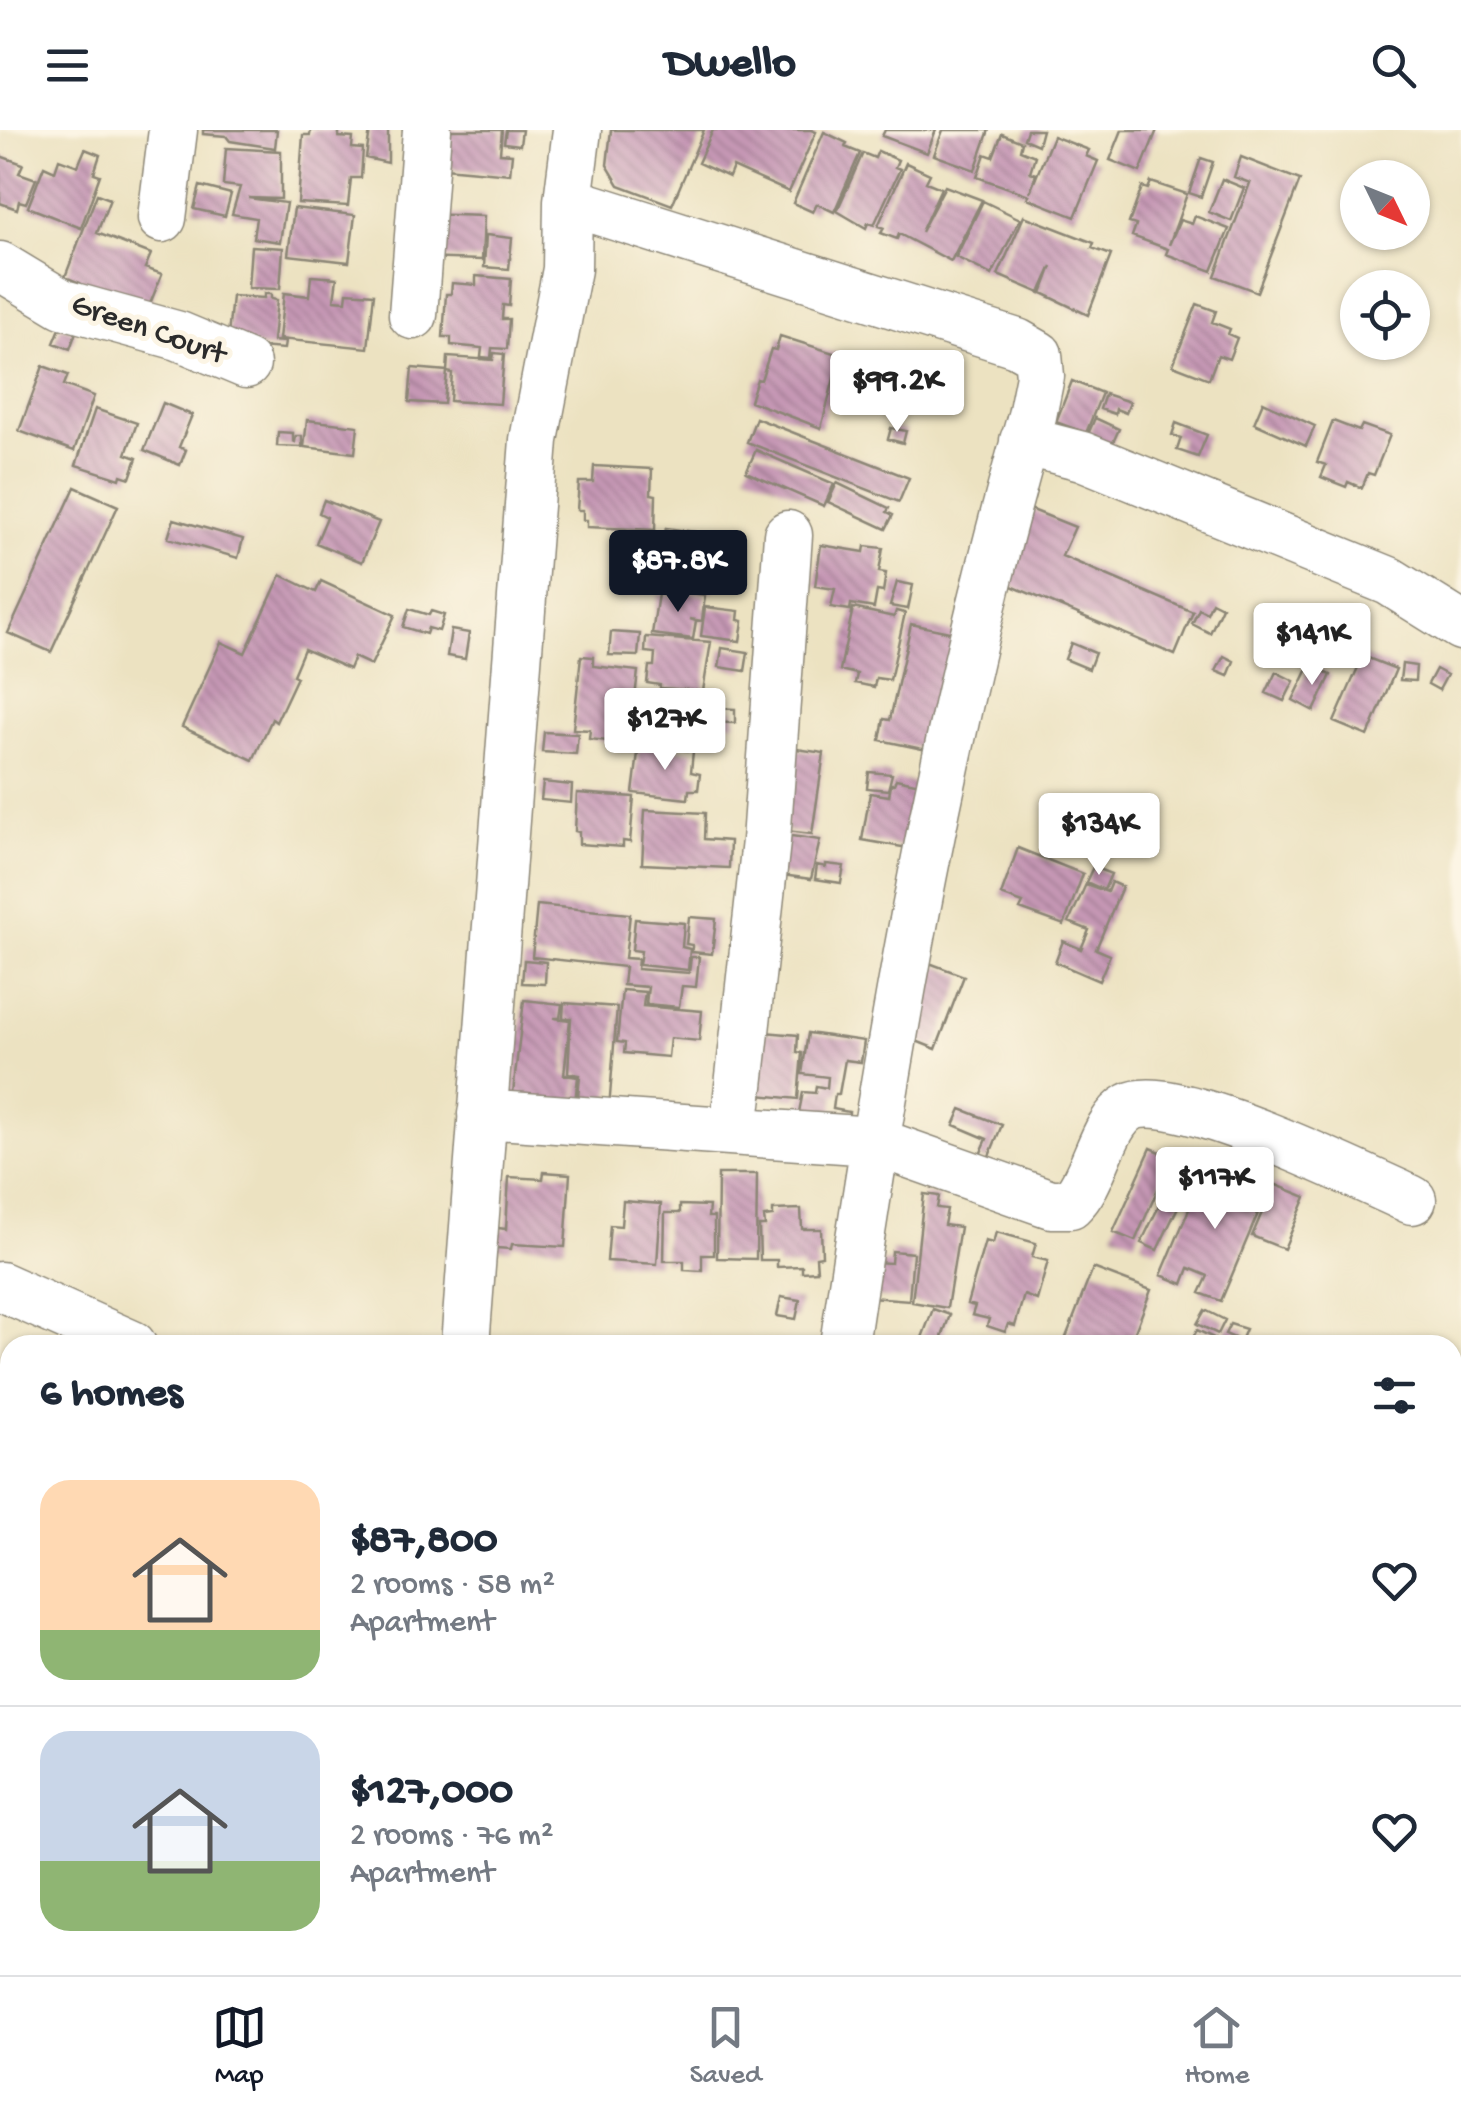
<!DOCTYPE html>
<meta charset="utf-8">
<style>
:root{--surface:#fff;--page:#f6f6f7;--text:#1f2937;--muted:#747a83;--line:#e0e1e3;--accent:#111827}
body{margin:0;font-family:"Gochi Hand",sans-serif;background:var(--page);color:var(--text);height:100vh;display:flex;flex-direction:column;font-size:38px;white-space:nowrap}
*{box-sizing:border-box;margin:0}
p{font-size:32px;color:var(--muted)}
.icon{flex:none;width:55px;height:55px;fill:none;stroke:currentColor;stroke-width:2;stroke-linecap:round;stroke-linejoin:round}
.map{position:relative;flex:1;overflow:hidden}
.details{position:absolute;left:0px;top:1205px;width:1462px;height:640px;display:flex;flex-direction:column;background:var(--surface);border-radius:30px 30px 0 0;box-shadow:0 2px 8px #0004}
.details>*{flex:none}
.needle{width:65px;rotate:133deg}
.tools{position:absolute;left:1340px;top:30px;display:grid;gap:20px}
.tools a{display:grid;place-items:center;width:90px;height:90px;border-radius:50%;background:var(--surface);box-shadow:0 2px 8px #0004;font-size:50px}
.price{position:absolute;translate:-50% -85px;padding:0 22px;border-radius:10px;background:#fff;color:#222;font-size:32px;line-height:65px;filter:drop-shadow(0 2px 5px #0008)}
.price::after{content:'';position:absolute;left:50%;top:60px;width:30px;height:22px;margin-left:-15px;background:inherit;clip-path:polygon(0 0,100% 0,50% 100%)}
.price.current{background:var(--accent);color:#fff}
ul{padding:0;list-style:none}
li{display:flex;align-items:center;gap:30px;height:250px;padding:0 40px}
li+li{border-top:2px solid var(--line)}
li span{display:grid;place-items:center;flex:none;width:280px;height:200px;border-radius:30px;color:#555}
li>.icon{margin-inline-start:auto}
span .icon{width:120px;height:120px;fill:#fffc;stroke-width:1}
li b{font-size:42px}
h2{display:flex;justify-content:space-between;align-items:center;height:120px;padding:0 40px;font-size:42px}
header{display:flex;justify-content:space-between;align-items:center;height:130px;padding:0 40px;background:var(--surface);font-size:45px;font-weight:800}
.menu{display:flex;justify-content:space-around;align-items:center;height:140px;border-top:2px solid var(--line);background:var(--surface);font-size:28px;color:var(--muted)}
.menu a{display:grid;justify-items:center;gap:5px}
.menu .current{color:var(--accent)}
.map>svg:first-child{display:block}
.building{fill:url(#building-back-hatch)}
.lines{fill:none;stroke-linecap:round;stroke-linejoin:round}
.minor-casing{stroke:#8c8676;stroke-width:51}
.minor{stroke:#fff;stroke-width:48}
.labels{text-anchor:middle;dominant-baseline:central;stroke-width:10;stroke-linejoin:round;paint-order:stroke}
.street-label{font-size:32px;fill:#2b2b2b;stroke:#fcf5e5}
</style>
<header><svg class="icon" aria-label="menu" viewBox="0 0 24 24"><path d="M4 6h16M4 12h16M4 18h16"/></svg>Dwello<svg class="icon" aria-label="search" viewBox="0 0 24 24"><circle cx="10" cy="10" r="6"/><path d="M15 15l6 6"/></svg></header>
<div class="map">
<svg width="1461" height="1845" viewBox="0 0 1461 1845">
<defs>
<pattern id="building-back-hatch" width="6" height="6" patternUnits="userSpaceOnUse" patternTransform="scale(2.5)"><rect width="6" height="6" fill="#c698b5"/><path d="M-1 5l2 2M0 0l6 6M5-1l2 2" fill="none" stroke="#a17c93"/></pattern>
</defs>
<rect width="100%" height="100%" fill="#fcf5e5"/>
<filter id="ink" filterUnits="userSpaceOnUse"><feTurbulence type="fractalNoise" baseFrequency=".01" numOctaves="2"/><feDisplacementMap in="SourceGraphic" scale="20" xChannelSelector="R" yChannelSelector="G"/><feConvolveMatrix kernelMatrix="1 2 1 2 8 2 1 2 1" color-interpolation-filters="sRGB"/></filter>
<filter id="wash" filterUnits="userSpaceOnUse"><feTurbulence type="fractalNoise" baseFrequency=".0048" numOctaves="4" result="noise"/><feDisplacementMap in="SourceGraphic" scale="40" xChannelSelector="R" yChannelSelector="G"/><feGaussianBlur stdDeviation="2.25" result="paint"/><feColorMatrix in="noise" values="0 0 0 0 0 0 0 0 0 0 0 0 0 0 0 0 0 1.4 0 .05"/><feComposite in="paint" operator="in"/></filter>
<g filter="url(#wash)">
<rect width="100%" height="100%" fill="#ece2c1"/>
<g id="blocks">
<path class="building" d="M203,0H277L275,18L230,11L226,6L203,4Z
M311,0H339V7L353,8L352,18L363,19L361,48H351L348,76L298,73L303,5H310Z
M370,0H388V33L366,28Z
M438,0H502L500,23L512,24L510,44L434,37Z
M506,0H522L520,15L504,13Z
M611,0H704L672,75L619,55L607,35Z
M713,0H811L816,2L789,62L733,37L729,47L698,33Z
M885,0H936L927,23L882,6Z
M943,0H989L975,40L934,25Z
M1027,0H1042L1038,15L1024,9Z
M1122,0H1157L1140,42L1110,30Z
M824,2L847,13L845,17L860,23L834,82L817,74L813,82L793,73Z
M1002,4L1022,12L1020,20L1035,26L1030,42L1036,44L1030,62L1053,6L1089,20L1086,26L1098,31L1075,87L1027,68L1029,65L977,47L985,24L993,27Z
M226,18L281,21V69L248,68L286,73L280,112L253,108L256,88L232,84L240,57L223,55Z
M85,19L100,25L94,43L100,45L81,98L28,77L44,36L55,41L59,29L78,36Z
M878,21L898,30L895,37L900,39L874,95L868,93L866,98L837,81L863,23L875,28Z
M0,26L23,34L19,43L36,49L26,73L19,71L17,79L0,73Z
M1241,27L1300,50L1257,162L1215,146L1250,53L1234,47Z
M1201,28L1213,32L1201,67L1189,63Z
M906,33L930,44L926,52L941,58L921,102L945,56L982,70L951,131L899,104L897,109L881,103L884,98L878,96Z
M1222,49L1244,58L1231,91L1209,82Z
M1151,52L1187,64L1169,115L1180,90L1192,94L1195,86L1229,99L1212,141L1166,124L1168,119L1132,106L1136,95L1129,93L1142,57L1148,59Z
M200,56L231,64L225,86L194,79Z
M97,64L110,69L97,103L151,124L145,138L162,144L148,179L77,160L80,153L65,147Z
M983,71L1020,89L992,145L956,127Z
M294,78L355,85L349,132L288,125Z
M423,84L484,86L482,130L421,128Z
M1024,86L1094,113L1092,118L1111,125L1088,185L1042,163L1052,136L1040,163L998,145Z
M486,105L512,108L509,139L484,137Z
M251,116L283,118L280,159L248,158Z
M311,146L337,148L334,170L346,171L347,162L374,164L368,218L279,209L284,163L309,166Z
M476,146L511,149L509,176L503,175L502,189H509L507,219L492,218L491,228L481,227L482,218L451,215V207H443L446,164H451L452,153L476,155Z
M264,164H271V169L277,170L273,211L285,212L284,219L245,216L226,225L232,166L264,168Z
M1197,174L1216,181L1212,192L1230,199L1228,204L1237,208L1229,229L1218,225L1209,249L1173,235Z
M61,196L76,202L70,219L54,213Z
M780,206L840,225L821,298L750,271L757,249L761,250L771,219L776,220Z
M494,223L504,224L500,274L450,271L452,243L447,242L448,227L493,230Z
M43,236L68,245L64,255L94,266L74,321L19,301Z
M412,238L447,241L444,274L409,272Z
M1072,251L1102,263L1086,303L1056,292Z
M1105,264L1130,272L1126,283L1116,279L1115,284L1100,279Z
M1263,272L1315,296L1306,316L1254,293Z
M163,273L192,285L179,317L186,320L180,335L144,320Z
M95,279L137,293L126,324L137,328L130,348L121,345L120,349L76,335Z
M756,288L909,348L899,372L747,312Z
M1095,288L1119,299L1110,319L1086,309Z
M307,290L358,296L355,323L304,317Z
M1333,291L1359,301L1362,295L1390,305L1374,345L1368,343L1362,358L1348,352L1346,357L1321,347L1326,335L1317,332Z
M1176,293L1207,305L1198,327L1177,320L1181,308L1172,305Z
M891,298L906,301L903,313L888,309Z
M278,302L293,303V311L295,312L296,306H302V317L277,316Z
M756,320L834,354L824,376L746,342Z
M594,336L652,339L651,364L656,365L655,400L587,397V390H583V380H577L579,352H593Z
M837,353L889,378L887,382L893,385L886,399L828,372Z
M75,357L118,376L51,522L8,503Z
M324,370L379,392L362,432L316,413L327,387L319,383Z
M1025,377L1075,397L1062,426L1193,482L1175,525L995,449Z
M174,389L243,409L238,428L168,408Z
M666,398L718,405L716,422L742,425L738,453L714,450L713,462L677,459L678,450L656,447Z
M821,415L864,422L865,416L883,418L879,442L886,443L883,462L877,461L874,478L851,474L850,480L831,477L835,459L815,456Z
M281,445L316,462L321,451L395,485L371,535L354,527L349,539L304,519L293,545L297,547L276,592L272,589L253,630L182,597L221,512L245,523Z
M897,452L913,455L908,479L890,476Z
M677,461L705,465L702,491L690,489L696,491L693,509L652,504L658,464L676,467Z
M1212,472L1222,477L1210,503L1192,494L1199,479L1207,483Z
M705,477L739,481L738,490L743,491L740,511L701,506Z
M853,478L894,487L896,481L905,483L890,550L876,548L874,557L855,553L857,544L840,540Z
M409,479L429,485L431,481L444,485L439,501L428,498L426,504L403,497Z
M911,494L959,504L927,620L880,610L884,589L890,590Z
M451,500L469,503L465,529L447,526Z
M611,502L640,504L638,526L609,525Z
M646,507L711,512L703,561L660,558V555L647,553L649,536H654L655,523L645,522Z
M1071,513L1095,523L1089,539L1065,529Z
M722,518L748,522L745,541L719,537Z
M581,526L593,527V536L638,541L634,577L640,578L635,620L607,617L608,611L589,609L590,600L573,599Z
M1224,526L1234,531L1228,546L1216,541Z
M1363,526L1396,539L1368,606L1334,592Z
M1402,534L1416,536L1415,551L1400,550Z
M1310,535L1331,545L1314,581L1293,570Z
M1436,539L1447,545L1439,560L1428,554Z
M1276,542L1294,551L1284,571L1266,563Z
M701,563L712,564L711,578L735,579V593L700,592Z
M665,571L682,573L678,602L660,599Z
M544,602L578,604L576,624L542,622Z
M639,615L693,621L691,642L700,644L698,660H689L688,669L633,663Z
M783,617L824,623L812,704L786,701Z
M869,642L892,644L888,660L867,658Z
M896,649L920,654L908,718L862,710L870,663L889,666L891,654H894Z
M543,652L572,655L571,673L541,670Z
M577,663L634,667L630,712L623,711V717L579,714V702L575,701Z
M645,680L705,683L704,709L730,711L729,738L642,734Z
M784,705L820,710L811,749L775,744Z
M1018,718L1083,744L1064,795L1020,779L1023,773L1001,765Z
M826,734L844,736L841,753L815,749L817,735L826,737Z
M1093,737L1111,744L1104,760L1086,752Z
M1111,752L1122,757L1096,819L1110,825L1099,851L1055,832L1063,811L1081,819L1089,800L1069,792L1086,754L1107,762Z
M537,775L630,784L625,828L638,829L637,839L689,843L691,827H699L696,857L682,856L679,877L646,874L648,857L623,855L625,837L532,827Z
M689,787L716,789L712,824L692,822V815L686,814Z
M635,789L684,793L682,817L690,819L688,840L639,835L641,821L632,820Z
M524,830L546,832L545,854L522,853Z
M924,831L964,846L936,919L906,907Z
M622,860L645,862L643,876L702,881L699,911L670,908L668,927L624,923L625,913L617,912Z
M524,870L562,874L560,888H554L570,890L564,945L578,947L574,979L512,971Z
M564,873L617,877L609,979L577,977L580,945L568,943L571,888H563Z
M764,902L798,905L797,922L802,923L798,969L749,964Z
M808,903L864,911L861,932L845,930L839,964H835L833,979L849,982L846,1003L798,987L803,962L815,963L816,956L827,958L828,947L802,944Z
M961,979L1002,995L987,1031L979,1027L987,1009L954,995Z
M1151,1018L1172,1027L1135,1111L1113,1102Z
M1179,1035L1195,1042L1157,1120L1141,1113Z
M1207,1037L1267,1062L1221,1171L1200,1163L1208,1146L1189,1138L1183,1154L1161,1145Z
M544,1042L570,1044L565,1117L512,1114L511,1119L496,1118L498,1098L506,1099L509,1047L543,1049Z
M718,1044H757L756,1129L717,1128Z
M1274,1054L1306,1067L1284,1119L1252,1106Z
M924,1064L939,1066L937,1078L947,1079L944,1095L960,1097L947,1178L912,1172Z
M623,1071L661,1074L657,1134L607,1131L610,1095L621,1096Z
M680,1075L709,1076L708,1087H714V1125H702V1141L684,1140V1131H664L665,1083H680Z
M801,1079L802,1099H821L822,1126L816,1127L817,1141L802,1142V1136L777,1137V1130H760L759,1096H765L764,1087L773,1086V1080Z
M996,1102L1036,1113L1032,1127L1048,1131L1037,1170L1024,1165L1015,1196L1008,1194L1005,1202L987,1196L989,1189L972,1185L975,1176L967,1174L985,1111L993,1113Z
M892,1121L913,1123L909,1170L871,1167L874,1132L891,1133Z
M1093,1138L1151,1160L1130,1215H1063Z
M781,1167L800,1170L796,1189L777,1186Z
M933,1179L950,1185L939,1215H901L903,1208L920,1213Z
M1205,1180L1225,1190L1218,1204L1197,1194Z
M1230,1194L1246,1199L1241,1211L1225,1204Z
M1197,1200L1214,1208L1211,1215H1189Z
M8,1256L10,1314H0V1257Z
M217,1835H383L384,1839L358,1845H219Z
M666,1835H703L705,1845H668Z
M924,1835H1043V1842L1021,1845H925Z"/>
</g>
</g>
<g filter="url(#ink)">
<use href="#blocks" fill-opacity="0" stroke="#8c8676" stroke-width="2.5"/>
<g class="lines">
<g class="minor-casing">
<path id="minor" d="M568,71L1017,213L1038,225L1040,246L1032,286C944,590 890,902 844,1215
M162,88L173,0
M0,136L63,174L179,206L246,234
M413,185L427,0
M1024,311L1082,326L1389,451L1461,496
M482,984L873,1011L1051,1074H1070C1096,1050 1101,993 1130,977C1172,954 1364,1049 1412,1070
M734,1001L766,711L788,405
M0,1156L132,1215
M465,1215L534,310L567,139L568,71L577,0
M1452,1450L1461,1453
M0,1644L10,1702
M1452,1670L1461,1674
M33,1835L35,1845
M1156,1835L1157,1845"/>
</g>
<use href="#minor" class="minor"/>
</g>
</g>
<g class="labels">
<g class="street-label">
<text transform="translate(148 201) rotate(19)">Green Court</text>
</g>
</g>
</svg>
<div class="tools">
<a><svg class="needle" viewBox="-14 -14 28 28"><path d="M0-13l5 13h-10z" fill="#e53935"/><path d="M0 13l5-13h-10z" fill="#747a83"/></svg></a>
<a><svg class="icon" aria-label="locate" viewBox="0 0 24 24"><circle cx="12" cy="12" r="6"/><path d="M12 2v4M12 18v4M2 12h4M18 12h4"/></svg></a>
</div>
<b class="price" style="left:897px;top:305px">$99.2K</b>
<b class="price current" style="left:678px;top:485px">$87.8K</b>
<b class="price" style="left:1312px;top:558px">$141K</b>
<b class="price" style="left:665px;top:643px">$127K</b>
<b class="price" style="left:1099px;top:748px">$134K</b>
<b class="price" style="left:1215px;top:1102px">$117K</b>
<section class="details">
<h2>6 homes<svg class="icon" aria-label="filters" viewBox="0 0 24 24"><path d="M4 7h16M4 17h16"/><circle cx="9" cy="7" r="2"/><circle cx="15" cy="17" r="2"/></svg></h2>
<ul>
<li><span style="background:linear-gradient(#ffd9b3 75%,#8fb573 0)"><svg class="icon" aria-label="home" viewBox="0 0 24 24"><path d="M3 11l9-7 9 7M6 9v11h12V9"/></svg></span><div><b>$87,800</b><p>2 rooms · 58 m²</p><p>Apartment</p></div><svg class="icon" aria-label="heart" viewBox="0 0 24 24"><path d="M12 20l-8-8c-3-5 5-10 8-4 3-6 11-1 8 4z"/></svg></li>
<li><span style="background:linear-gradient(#c9d6e8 65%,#8fb573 0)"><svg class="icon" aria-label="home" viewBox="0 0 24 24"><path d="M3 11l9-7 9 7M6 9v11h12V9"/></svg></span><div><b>$127,000</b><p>2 rooms · 76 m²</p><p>Apartment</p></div><svg class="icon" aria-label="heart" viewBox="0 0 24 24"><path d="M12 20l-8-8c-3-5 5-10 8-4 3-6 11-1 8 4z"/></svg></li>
</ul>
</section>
</div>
<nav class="menu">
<a class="current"><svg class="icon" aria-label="map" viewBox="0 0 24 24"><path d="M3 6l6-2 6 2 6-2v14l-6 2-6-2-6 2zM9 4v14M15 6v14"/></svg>Map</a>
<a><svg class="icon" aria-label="saved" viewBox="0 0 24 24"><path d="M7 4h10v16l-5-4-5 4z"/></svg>Saved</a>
<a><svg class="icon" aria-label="home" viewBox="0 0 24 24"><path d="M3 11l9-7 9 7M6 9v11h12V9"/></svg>Home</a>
</nav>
